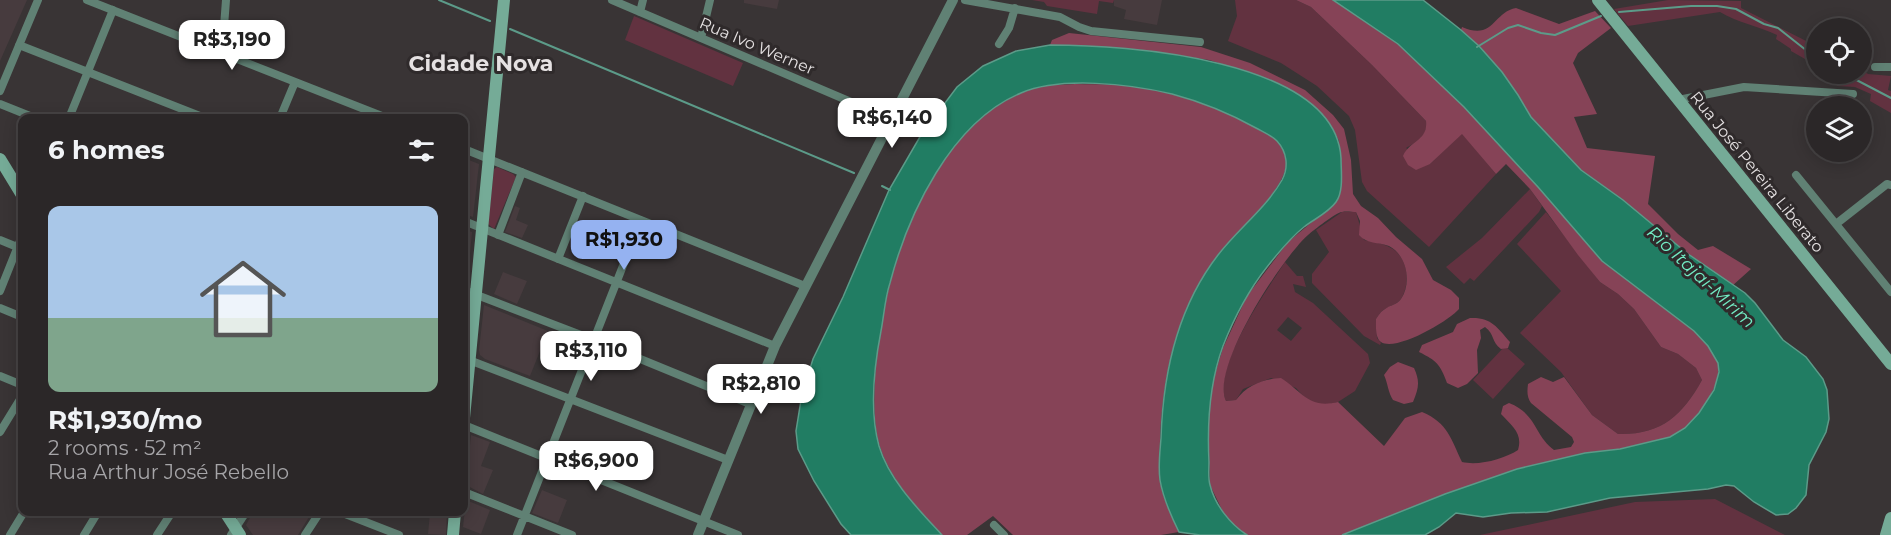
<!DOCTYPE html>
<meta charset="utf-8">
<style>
:root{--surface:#2b2728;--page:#332f30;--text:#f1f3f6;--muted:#a6a5a8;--line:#474445;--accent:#95b2f1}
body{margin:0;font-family:Montserrat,sans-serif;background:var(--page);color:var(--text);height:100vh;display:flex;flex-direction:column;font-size:22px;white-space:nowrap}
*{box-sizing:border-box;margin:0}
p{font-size:20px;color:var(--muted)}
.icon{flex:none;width:33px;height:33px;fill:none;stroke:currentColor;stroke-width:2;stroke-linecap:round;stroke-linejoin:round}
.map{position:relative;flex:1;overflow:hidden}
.side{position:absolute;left:18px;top:114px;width:450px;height:402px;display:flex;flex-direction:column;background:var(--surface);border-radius:12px;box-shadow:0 3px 15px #0003,0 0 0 2px var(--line)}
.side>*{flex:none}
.fabs{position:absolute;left:1806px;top:18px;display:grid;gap:12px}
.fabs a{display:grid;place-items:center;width:66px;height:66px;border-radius:50%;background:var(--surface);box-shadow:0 3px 15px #0003,0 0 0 2px var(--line);font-size:30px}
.price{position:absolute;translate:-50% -51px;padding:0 14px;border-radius:12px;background:#fff;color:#222;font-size:20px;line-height:39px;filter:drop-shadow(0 2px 3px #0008)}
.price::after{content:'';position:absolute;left:50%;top:36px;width:18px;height:14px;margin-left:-9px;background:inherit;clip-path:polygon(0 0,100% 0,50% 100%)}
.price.active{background:var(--accent);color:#111}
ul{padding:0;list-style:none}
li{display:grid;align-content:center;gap:12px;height:318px;padding:0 30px}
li+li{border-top:2px solid var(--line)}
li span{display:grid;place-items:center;height:186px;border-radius:12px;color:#555}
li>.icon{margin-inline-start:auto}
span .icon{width:108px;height:108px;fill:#fffc;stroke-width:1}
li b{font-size:26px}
h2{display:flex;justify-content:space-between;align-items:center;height:72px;padding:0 30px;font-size:26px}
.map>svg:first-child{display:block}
.built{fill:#473b3e}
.green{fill:#623240;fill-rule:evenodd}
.forest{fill:#864357}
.water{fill:#217d63;stroke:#5c9b89;stroke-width:1.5}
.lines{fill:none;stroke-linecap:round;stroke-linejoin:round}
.stream{stroke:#5c9b89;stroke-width:2}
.minor{stroke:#608174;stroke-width:8}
.tertiary{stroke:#608174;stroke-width:10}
.secondary{stroke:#75ab97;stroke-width:12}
.labels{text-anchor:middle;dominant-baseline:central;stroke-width:6;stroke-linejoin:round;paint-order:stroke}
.street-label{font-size:16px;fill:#e5e1e2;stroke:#2f2a2b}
.water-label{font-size:18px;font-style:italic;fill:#72ebc3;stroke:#2f2a2b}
.district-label{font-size:22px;font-weight:bold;fill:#e5e1e2;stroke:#2f2a2b}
</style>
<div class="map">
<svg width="1891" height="535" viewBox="0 0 1891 535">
<rect width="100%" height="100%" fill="#393435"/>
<path class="built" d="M0,0H27L0,61Z
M744,0H779L777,9L744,3Z
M1114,0H1162L1157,25L1124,19L1126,10L1114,6Z
M464,158L479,164L473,217L464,214Z
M515,206L520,208L516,220L528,225L522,238L505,232Z
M464,229L472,232L468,275L465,284L464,283Z
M503,272L527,281L517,304L494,294Z
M484,305L548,331L530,376L485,359L480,355L479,350Z
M471,435L490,442L481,466L493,470L483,494L466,485Z
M542,490L567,500L558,523L532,513Z
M466,500L490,510L481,534L463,527Z
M253,512H312L298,535H253L246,525Z
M427,512H447L446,535L428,534L430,513Z"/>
<path class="green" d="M1032,0H1114L1113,3L1099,1L1097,14L1047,6L1044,2Z
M1235,0H1296L1311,7L1372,65L1426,121C1428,136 1418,141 1406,148L1430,164L1462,133L1496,174L1429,247L1367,191L1362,182L1355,130L1349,116L1317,86L1281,63L1228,41L1237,16Z
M1668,0L1741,1V8L1816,46V61L1806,57L1805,59L1791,51V49L1776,39L1777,35C1759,26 1738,23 1720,12L1628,26L1614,9Z
M634,16L743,63L733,86L625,40Z
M1862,70L1868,74L1891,76L1888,90L1891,91V113L1870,101L1871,94L1855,87L1837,86L1834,74H1862Z
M497,167L513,174L516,177L494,229L488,224L494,169Z
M1530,189L1542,206L1539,212L1474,281L1470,278L1464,284L1446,267L1482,238Z
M1342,212H1356L1364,240C1373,242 1383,243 1391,248C1408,257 1411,283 1401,299C1398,304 1391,305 1385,309C1381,311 1379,315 1376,319L1377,338L1381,343L1380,345L1364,336L1312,283V274L1329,252L1316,230Z
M1546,212L1600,282L1618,294L1634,309L1661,347L1678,354L1696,368L1702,380C1682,416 1661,435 1618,434L1592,415L1561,372L1520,333L1561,291L1517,244Z
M1285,262L1297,276H1303L1306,287L1293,284L1295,292L1313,303L1368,354L1370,363L1355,391L1338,402L1326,405L1315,404L1306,399L1296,388L1271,378L1243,389L1236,400L1226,401C1211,369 1267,290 1285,262ZM1288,317L1302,328L1291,341L1277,330Z
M1505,346L1525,364L1493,399L1473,380Z
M1715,499L1785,535H1480L1635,502Z"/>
<path class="forest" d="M1296,0H1333L1398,44L1463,106L1538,187L1602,261L1694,331L1708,346L1718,363V380L1705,406L1685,428L1670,437L1620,449L1585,453L1445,494L1342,535H1247L1231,523L1223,512L1210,485L1208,413L1213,380L1223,348L1247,296L1288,242L1336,202L1341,188L1339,141L1333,129L1299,95L1244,71L1209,60L1142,50L1050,45L1052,40L1069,33L1201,47L1250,63L1305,90L1333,115L1344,129L1351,160L1353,194L1361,206L1378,218L1396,237L1422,259L1433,280L1451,290L1459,298V309C1449,321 1396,352 1381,342C1375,338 1376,326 1376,319C1378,316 1381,311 1385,309C1390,305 1397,305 1401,299C1412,283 1407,255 1389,246C1378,242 1367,244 1359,235L1360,221L1356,212C1352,212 1346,211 1342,212C1335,213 1314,230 1308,235C1282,258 1210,368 1226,401L1236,400C1247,385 1263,379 1281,378C1303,392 1308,409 1338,402L1384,446L1405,418L1422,412C1448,423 1451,439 1462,462C1479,466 1504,459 1518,450C1523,433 1512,426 1501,414L1503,406L1509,403C1537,414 1534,435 1554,450L1571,447L1574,442L1572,437L1531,403C1527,397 1527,392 1528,384L1541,377L1553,382L1564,377L1592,415L1618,434C1661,435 1682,416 1702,380L1696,368L1678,354L1661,347L1634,309L1618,294L1600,282L1578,255L1530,189L1506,164L1496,174L1462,134L1430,164L1416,170L1408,165L1403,156C1410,140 1428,141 1426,121L1372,65L1311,7Z
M1516,8L1559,24L1595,11L1611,28L1578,53L1573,63L1597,114L1574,117L1587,148L1655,156L1648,204L1678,234L1698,250L1713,246L1751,269L1732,286L1688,254L1623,200L1581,170L1531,117L1518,95L1502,72L1479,46L1461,30L1462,27C1494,41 1493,12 1516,8Z
M1075,84C1096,85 1118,83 1139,87C1180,94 1218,107 1254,127C1261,130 1269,133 1274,138C1282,144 1287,157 1286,166C1282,194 1235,232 1217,256C1177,310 1163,373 1160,440C1160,453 1158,467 1160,481C1163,499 1171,515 1179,532L1161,535H1013L993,516L967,535H942C919,509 891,481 880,447C873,424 874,398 875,375C881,289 913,178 980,119C997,104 1021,90 1043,86C1053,84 1065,85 1075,84Z
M1470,318C1491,317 1497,327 1510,342L1508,348L1501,349C1491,342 1495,334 1485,327L1480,330L1481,338L1477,350L1478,373L1467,384L1458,388L1447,383C1440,364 1437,361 1419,352L1422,345L1453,332L1457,324Z
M1398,362L1414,368C1420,381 1419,388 1413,402L1404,404L1393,400C1388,392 1388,384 1384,375L1390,367Z"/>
<path class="water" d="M1333,0H1423L1461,30L1479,46L1502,72L1518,95L1531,117L1581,170L1623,200L1688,254L1745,293L1755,303L1783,340L1806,357L1823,379L1827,390L1829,419L1826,432L1809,465L1806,495L1796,508L1788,514L1776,515L1754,502L1734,486L1726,485L1708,489L1610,498L1547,512L1511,513L1483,517L1456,513L1439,527L1425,535H1342L1445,494L1517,469L1585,453L1620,449L1670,437L1685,428L1699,413L1714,390L1719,372L1718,363L1708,346L1694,331L1602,261L1538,187L1464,107L1398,44Z
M1050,45C1124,45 1335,58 1341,158C1341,171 1344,191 1336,202C1328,213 1314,219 1304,227C1290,238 1278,253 1267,267C1248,291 1234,318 1223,346C1209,384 1207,423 1209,462C1209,470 1208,478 1210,485C1215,505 1230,524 1247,535H1200L1179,532C1171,516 1163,498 1160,480C1158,466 1160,452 1161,438C1163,372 1177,308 1218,255C1238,229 1266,208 1282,180C1289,167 1287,152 1277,141C1271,135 1263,132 1256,128C1229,113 1202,102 1172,94C1130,84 1061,76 1021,93C951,122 908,214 890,283C885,298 884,315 881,331C874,367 869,410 879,446C889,480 919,510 942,535H851L841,524L814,481L798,449L796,431L802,394L813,359L843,297L889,190L921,135L957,87L983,66L1016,51Z"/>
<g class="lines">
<path class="stream" d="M439,0L490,21
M1619,12L1691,6H1717L1736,9L1764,24L1778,28L1816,58
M510,29L854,173
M1477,47L1508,28L1518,25L1541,33L1555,35L1601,16
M1845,74L1891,98
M882,186L890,190"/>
<path class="minor" d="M87,0L387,118
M612,0L891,119
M965,0L1060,17L1079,27L1091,31L1200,42
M640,12L643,0
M701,38L710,0
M999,44L1009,28L1015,8
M19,45L205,118
M222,53L226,0
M1875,67H1891
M0,91L38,0
M1678,100L1744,87L1853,94
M0,104L35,118
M69,118L113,10
M280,118L295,82
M464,149L805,286
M1796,175L1891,292
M464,221L775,346
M1836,224L1887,184L1891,185
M498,235L522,172
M0,240L22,249
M558,259L583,196
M464,290L594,340L750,404
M0,291L22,236
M0,308L22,317
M469,360L728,460
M0,376L22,385
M464,425L738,535
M0,432L22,396
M464,492L572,535
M340,512L399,535
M994,525L1004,535
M10,535L24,512
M84,535L98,512
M157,535L172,512
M231,535L246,512
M305,535L320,512
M517,535L641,220"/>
<path class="tertiary" d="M698,535L775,346L953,0"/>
<path class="secondary" d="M1598,0L1891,364
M0,159L22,195
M464,418L504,0
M225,512L240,535
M453,535L455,512
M1886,535L1891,518"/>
</g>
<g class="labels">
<g class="street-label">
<text transform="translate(757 46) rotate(23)">Rua Ivo Werner</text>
<text transform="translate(1757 172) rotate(51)">Rua José Pereira Liberato</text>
</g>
<g class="water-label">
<text transform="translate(1701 277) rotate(43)">Rio Itajaí-Mirim</text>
</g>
<g class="district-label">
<text x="481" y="63">Cidade Nova</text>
</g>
</g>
</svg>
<div class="fabs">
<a><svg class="icon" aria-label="locate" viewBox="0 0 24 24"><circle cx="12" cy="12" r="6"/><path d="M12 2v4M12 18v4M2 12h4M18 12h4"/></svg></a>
<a><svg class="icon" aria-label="layers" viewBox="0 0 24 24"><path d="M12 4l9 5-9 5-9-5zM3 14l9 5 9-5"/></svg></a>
</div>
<b class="price" style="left:232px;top:71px">R$3,190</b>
<b class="price" style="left:892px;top:149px">R$6,140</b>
<b class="price active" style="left:624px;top:271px">R$1,930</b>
<b class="price" style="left:591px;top:382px">R$3,110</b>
<b class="price" style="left:761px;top:415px">R$2,810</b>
<b class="price" style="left:596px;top:492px">R$6,900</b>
<section class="side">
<h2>6 homes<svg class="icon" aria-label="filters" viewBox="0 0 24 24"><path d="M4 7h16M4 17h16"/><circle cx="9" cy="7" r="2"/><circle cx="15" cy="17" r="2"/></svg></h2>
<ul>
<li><span style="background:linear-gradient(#a9c7e8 60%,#7fa58c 0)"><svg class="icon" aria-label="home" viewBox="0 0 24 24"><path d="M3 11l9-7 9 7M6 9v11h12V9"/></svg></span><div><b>R$1,930/mo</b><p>2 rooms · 52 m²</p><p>Rua Arthur José Rebello</p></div></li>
</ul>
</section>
</div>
